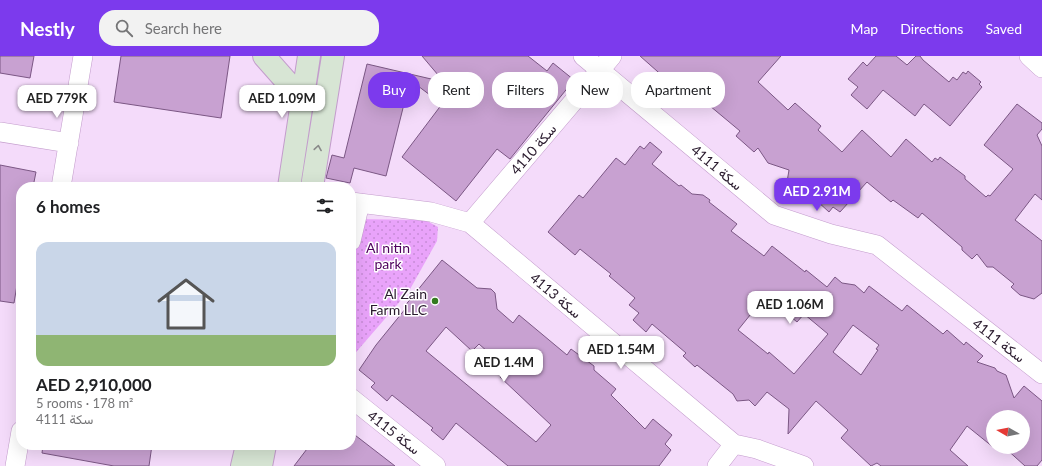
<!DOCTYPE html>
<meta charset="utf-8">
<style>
:root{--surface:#fff;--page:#f2f2f2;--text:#202124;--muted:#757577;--accent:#7c3aed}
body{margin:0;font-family:Lato,Vazirmatn,sans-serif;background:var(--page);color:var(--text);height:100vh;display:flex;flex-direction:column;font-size:15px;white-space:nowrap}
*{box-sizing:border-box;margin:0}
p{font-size:13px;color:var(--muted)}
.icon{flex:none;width:22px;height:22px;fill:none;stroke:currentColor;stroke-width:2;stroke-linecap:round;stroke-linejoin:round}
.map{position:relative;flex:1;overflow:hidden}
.details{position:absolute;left:16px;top:126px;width:340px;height:268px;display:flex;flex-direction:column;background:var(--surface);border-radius:16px;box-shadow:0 4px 16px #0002}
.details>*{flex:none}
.guide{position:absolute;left:368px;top:16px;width:380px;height:36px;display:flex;gap:8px}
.needle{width:26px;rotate:279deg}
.tools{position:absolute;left:986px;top:354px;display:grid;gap:8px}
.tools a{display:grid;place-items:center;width:44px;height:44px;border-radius:50%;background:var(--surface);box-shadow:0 4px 16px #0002;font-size:20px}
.price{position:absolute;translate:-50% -34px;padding:0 9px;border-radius:8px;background:#fff;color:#222;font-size:13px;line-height:26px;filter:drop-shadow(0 1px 2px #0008)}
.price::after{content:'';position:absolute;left:50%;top:24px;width:12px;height:9px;margin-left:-6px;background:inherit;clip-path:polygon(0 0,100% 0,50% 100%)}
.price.selected{background:var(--accent);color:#fff}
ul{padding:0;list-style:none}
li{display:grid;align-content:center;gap:8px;height:212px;padding:0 20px}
li span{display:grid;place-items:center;height:124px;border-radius:12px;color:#555}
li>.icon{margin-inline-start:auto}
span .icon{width:72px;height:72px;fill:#fffc;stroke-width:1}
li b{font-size:17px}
h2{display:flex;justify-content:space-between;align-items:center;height:48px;padding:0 20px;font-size:17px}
.tag{padding:0 14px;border-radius:16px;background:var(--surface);box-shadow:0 4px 16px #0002;font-size:14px;line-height:36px}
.tag.selected{background:var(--accent);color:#fff}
header{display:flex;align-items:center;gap:24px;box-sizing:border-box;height:56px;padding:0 20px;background:var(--accent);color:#fff}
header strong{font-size:19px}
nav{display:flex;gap:22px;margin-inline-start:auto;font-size:14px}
.search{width:280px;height:36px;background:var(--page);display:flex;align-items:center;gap:10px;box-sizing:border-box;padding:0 14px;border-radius:16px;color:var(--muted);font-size:15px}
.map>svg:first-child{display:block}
.park{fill:url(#park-dots)}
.building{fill:#c8a1d1;stroke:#7b5784;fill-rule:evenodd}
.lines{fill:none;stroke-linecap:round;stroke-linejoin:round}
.minor-casing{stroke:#c39ccc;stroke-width:20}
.secondary-casing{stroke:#c39ccc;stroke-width:24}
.minor{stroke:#fff;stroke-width:19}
.secondary{stroke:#d7e5d4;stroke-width:22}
.oneway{stroke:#898a89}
.poi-dot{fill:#337a1e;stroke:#fff;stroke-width:1.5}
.labels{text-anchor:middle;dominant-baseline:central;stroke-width:3;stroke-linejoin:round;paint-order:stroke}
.street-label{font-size:14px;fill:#291a2d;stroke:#fff}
.park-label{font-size:14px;fill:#4e005d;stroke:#fff}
.poi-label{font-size:14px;fill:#291a2d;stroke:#fff;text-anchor:end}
</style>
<header>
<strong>Nestly</strong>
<div class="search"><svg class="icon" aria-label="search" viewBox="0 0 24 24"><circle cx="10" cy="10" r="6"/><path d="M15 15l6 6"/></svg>Search here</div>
<nav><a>Map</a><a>Directions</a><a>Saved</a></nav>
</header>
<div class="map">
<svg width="1042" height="410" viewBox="0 0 1042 410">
<defs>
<pattern id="park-dots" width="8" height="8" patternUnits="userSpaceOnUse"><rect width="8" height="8" fill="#e9a3fa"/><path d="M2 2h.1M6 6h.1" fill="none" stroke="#c88cd7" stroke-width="1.8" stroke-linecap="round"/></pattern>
</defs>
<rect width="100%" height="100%" fill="#f4dbfa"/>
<path class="park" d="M351,163L425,164L438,171L437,185L409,235L351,302Z"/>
<path class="building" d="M0,0H34L30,22L0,17Z
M121,0H230L221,62L114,46Z
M422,0H528L547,15L553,7L574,24L510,103L497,93L456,145L402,101L442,48L410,24L386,120L354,112L350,127L326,122L332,99L344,102L367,8L444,26Z
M640,0H781L758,26L788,54L795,47L821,70L818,74L842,96L862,74L891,101L906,83L932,106L935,102L938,104L940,101L965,120V123L986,141L988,139L990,140L1013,113L984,89L1017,48L1042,67V73L1037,79L1042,90V144L1035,138L1015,164L1042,185V237L1034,243L1020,239L1011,231L1014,228L993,211H987L977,198L972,203L962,194V191L922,157L918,162L893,144L891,146L867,126L840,156L833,151L829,156L804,133L797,134L790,130L787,126L789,114L768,107L758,92L754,96L736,80L740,75L698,40L692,46Z
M876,0H896L907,9L916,0H920L923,4L949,26L953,21L957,24L963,16L966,18L968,15L981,26L979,28L982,31L950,70L924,48L915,60L883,34L867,53L851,39L858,31L848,23L863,6L867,10Z
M650,86L662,96L652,108L679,130L681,129L692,138L703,139L710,144L709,146L737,168L731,175L764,200L772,190L805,216L806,214L827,231L835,221L842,227L855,229L864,237L869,230L902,255L907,249L943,278L947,274L964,289L966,286L983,300L977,306L995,312L997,315L1006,319L1014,342L1024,330L1042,345V404L1037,410H1025L1004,391H1023V361H993V391L967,370L950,394L968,410H881L877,407L871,410L841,382L848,374L816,345L788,378L789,353L767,336L755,350L749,344L737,345L733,338L697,309L695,311L683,300L686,297L652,268L646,276L633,264L639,257L629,249L635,242L609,220L611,218L580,193L575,199L548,176L579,139L583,142L616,102L625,109L640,90L644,93ZM763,243L781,257L783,254L797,266L804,258L828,278L794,318L769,296L768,298L738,274ZM853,269L879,289L876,293L878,294L861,319L833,296Z
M0,109L36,116L33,131H21V205L14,247L0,245Z
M442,204L477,232L491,233L495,237L497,253L513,267L519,259L567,299L571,293L594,310V314L616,333L611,339L645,373L653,363L672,379L665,388L671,394L659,410H508L456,367L443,384L431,374L433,372L392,339L387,345L371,331L375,327L359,314L376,289L406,252L404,251ZM446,271L472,295L479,288L507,313L500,321L551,369L536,386L426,295Z
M351,376L395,410H294L310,389H351Z
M43,389H152L149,410H114L42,397Z"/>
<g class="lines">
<g class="minor-casing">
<path id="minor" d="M583,0L774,159L831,178L877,189L1042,318
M1029,0L1042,12
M0,76L69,87
M61,131L83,0
M351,146L431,156L470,167L734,388L757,393L804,410
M470,167L612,0
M351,185L360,147
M351,342L436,410
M15,410L21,375
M717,410L734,388"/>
</g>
<g class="secondary-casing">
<path id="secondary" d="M264,0L302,43
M289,131L309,0
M312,131L333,0
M242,410L247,389
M261,410L265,389"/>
</g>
<use href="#minor" class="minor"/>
<use href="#secondary" class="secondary"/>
</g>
<defs><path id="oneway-chevron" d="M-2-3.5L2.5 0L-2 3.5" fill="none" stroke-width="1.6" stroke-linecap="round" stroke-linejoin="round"/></defs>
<use class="oneway" href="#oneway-chevron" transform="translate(318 92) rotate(-81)"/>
<circle class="poi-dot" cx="435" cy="245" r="4"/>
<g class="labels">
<g class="street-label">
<text transform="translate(533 93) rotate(-49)">سكة 4110</text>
<text transform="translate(717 111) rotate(40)">سكة 4111</text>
<text transform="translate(556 239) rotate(40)">سكة 4113</text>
<text transform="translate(999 284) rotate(38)">سكة 4111</text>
<text transform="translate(394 376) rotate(38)">سكة 4115</text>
</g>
<g class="park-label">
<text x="388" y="191">Al nitin<tspan x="388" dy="16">park</tspan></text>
</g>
<g class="poi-label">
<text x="427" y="237">Al Zain<tspan x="427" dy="16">Farm LLC</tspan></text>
</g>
</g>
</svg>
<div class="tools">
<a><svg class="needle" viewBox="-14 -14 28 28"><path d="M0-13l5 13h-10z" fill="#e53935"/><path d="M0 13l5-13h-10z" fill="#757577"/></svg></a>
</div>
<b class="price" style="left:57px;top:63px">AED 779K</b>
<b class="price" style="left:282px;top:63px">AED 1.09M</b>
<b class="price selected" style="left:817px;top:156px">AED 2.91M</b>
<b class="price" style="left:790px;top:269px">AED 1.06M</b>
<b class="price" style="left:621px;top:314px">AED 1.54M</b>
<b class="price" style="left:504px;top:327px">AED 1.4M</b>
<div class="guide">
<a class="tag selected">Buy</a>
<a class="tag">Rent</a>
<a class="tag">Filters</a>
<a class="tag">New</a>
<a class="tag">Apartment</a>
</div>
<section class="details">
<h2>6 homes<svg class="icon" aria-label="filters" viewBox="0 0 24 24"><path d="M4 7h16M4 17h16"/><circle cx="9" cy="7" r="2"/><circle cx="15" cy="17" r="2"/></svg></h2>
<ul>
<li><span style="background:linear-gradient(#c9d6e8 75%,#8fb573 0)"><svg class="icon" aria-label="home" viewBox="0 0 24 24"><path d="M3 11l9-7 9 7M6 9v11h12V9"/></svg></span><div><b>AED 2,910,000</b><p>5 rooms · 178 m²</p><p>سكة 4111</p></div></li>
</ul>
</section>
</div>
